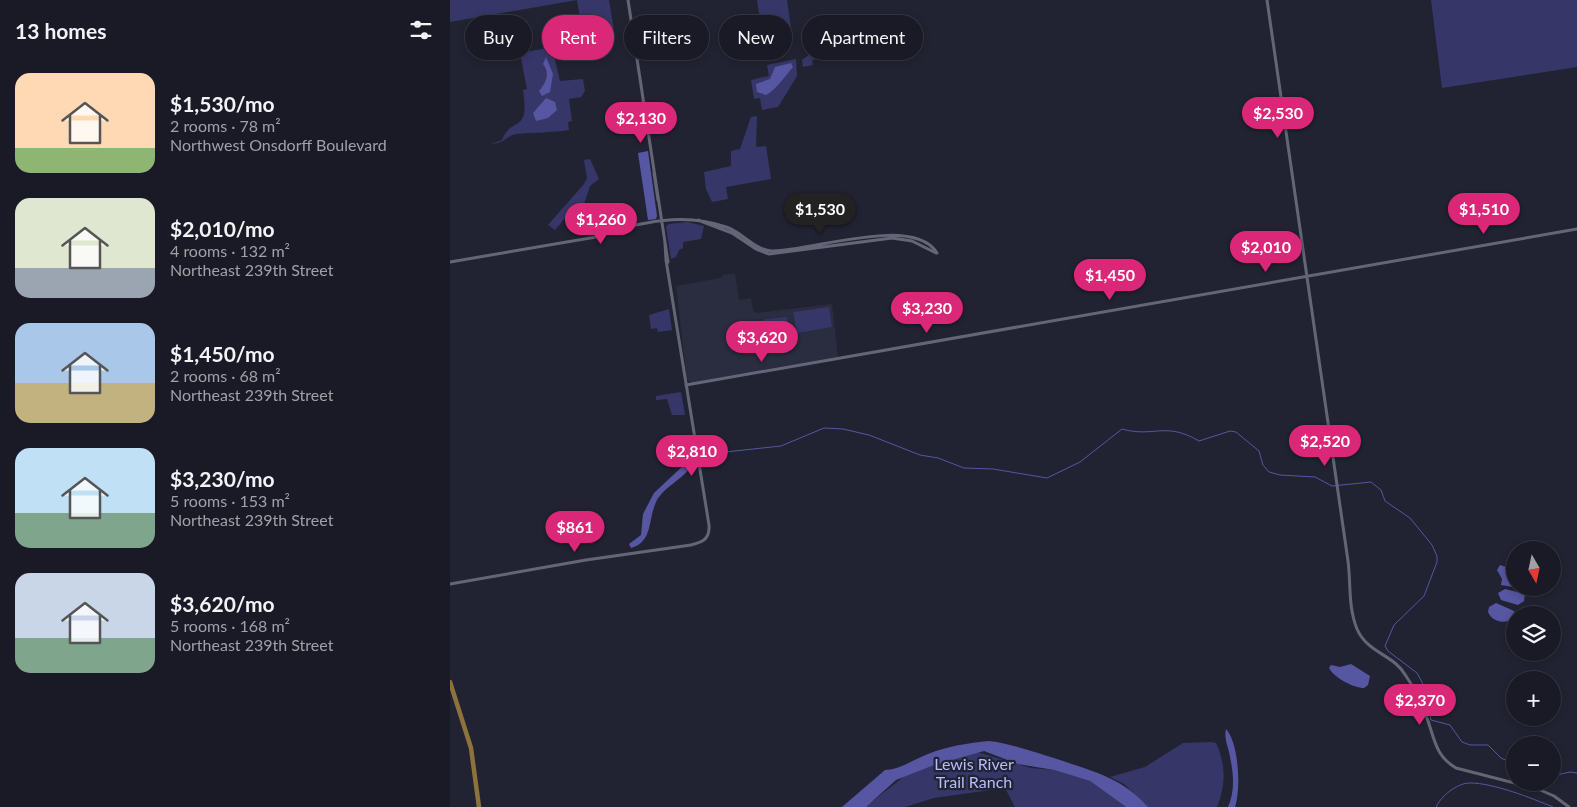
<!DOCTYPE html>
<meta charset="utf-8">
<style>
:root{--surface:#1a1a26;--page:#272732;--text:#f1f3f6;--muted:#9fa1a7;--line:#383843;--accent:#db2777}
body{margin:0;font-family:Lato,sans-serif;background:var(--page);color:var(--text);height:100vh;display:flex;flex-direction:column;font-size:19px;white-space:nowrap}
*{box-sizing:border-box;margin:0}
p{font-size:16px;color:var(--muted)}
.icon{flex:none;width:28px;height:28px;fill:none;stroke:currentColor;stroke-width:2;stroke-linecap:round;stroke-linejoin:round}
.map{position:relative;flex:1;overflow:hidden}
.side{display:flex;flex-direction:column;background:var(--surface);width:450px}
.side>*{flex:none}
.banner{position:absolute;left:15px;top:15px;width:475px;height:45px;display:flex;gap:10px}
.needle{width:32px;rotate:171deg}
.tools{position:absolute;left:1056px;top:541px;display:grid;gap:10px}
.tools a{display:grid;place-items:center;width:55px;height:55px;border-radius:50%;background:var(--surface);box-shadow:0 2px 8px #0003,0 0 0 1px var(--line);font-size:25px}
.price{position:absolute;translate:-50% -42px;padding:0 11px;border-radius:18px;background:var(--accent);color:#fff;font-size:16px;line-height:32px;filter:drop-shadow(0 1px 2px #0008)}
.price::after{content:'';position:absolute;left:50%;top:30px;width:15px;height:11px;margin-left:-8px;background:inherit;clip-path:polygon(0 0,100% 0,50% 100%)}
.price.on{background:#222;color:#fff}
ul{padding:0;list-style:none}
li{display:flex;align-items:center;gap:15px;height:125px;padding:0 15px}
li span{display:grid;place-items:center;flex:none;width:140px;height:100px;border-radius:15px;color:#555}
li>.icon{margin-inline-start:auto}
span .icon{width:60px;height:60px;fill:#fffc;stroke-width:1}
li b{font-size:21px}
h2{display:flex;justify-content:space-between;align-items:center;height:60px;padding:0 15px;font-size:21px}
.chip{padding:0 18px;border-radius:22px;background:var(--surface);box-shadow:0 2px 8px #0003,0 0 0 1px var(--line);font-size:18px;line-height:45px}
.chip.on{background:var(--accent);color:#fff}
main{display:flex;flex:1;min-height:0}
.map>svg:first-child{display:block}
.built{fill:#2a2c40}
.green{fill:#363768}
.water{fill:#5656a2}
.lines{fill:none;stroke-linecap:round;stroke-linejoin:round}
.stream{stroke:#5656a2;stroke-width:1}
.minor{stroke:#646677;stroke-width:3}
.major{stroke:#8d723c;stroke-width:4.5}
.labels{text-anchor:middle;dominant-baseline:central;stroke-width:4.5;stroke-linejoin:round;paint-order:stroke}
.park-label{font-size:16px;fill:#b7bcfb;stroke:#222332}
</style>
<main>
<section class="side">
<h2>13 homes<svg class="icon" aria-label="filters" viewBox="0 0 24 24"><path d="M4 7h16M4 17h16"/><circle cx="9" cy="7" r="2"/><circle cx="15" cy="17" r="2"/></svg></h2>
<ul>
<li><span style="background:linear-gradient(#ffd9b3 75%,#8fb573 0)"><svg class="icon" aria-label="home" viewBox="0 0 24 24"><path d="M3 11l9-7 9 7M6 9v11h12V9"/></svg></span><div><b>$1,530/mo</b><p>2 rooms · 78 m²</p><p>Northwest Onsdorff Boulevard</p></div></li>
<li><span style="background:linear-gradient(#dfe7d0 70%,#9aa5b1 0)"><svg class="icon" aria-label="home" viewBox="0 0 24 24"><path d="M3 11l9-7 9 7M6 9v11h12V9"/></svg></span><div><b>$2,010/mo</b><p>4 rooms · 132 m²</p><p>Northeast 239th Street</p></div></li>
<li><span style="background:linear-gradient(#a9c7e8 60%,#c2b280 0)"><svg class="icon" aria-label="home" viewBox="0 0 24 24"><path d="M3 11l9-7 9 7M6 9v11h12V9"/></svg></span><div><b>$1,450/mo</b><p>2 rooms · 68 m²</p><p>Northeast 239th Street</p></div></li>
<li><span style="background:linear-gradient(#bfe0f5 65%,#7fa58c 0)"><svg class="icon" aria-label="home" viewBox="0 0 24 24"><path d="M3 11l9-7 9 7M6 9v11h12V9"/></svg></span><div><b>$3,230/mo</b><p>5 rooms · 153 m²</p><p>Northeast 239th Street</p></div></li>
<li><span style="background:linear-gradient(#c9d6e8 65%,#7fa58c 0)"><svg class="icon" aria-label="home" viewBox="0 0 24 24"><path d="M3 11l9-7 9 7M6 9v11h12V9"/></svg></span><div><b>$3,620/mo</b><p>5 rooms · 168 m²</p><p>Northeast 239th Street</p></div></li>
</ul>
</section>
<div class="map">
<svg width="1127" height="807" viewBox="0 0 1127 807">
<rect width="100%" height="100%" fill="#222332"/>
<path class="built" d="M285,273L289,300L301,298L303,310L306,313L382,304L388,357L242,383L237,380L226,286L270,278L274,275Z"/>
<path class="green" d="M0,0H159L164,30L133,36L127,0L0,22Z
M307,0H337L341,28L312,33Z
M981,0H1127V67L992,88Z
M403,30L405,34L394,36L399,53L362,60L363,65L353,67L352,60L386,34Z
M108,46L104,56L110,81L133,79L135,91L131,97L119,99L122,121L118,122L119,130C102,133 84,132 66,134C58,135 55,143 41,144L52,140C62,115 80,135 73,90L77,89L70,53Z
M346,59L347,76L328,107L312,110L310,98L304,99L301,80L319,76L317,65Z
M307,116L306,147L316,146L321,179L276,187L278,199L262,202L256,189L254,172L281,166V151L290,149L301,117Z
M140,159L149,179L140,186L134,204H127L105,230L98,225L134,184L137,178L134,160Z
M237,222L254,226L251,239L233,242V248L229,250L226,257L221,259L216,226L219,224Z
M379,307L382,327L347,333L343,312Z
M219,309L222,330L208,332L207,328L201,329L199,315Z
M337,317C340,332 332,342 317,343L312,322L315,319Z
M231,392L235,415H222L217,399L206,400V396Z
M761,742L766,743C776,765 776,785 767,807H698L674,784L660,777L695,767L733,743Z
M527,752L581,768L604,770L640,781L676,807H565L555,788L484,798L455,807H415L456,775L492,760Z"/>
<path class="water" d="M96,57L103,74L100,92L92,96L89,91C95,84 101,74 93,64Z
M341,63L343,67C336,75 325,91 316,95L307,92L306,84L320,79L325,67Z
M96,98L105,102L107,110L98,118L86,121L83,113Z
M198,151L207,216L206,219L198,220L188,153Z
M236,463L242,465C233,480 214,486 206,502C198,519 203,542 181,548L179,544L191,535L193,514L204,493Z
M1050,565L1059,568L1065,578V588H1074L1075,589L1051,585L1052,579L1047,570Z
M1055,589L1075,594L1074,601L1068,605L1051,600L1048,593Z
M1046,603L1064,611L1065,618C1055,624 1043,623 1038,612L1039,607Z
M901,664L920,676L918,685L914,688C904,688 884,678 879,668L881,665L890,667Z
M776,729C789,743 791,789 785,807H778C786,789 783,771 779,752C777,744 774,737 776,729Z
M539,741C563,744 584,752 607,759C642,771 673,778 698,807H676L640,781L604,770L568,764L534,751L484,765L446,780L416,807H392L435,770C450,770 464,759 478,754C497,746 519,743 539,741Z"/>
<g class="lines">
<path class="stream" d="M242,465L266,453L331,446L374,428L393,429L419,435L470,455L488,458L514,468L543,469L597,478L630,462L672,429C704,438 715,421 749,441L780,431L786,432L809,451L813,465L819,472L830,475L865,477L882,486L921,482L931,490L935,501L960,518L982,545L987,556V562L974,596L944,625L935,646L938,651L967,673L972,682L981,720L1000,725L1012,742L1020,745H1038L1051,758L1065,764
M1102,776L1120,772L1127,773
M986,807C991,796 1007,783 1020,783C1044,783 1081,798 1103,807"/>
<path class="minor" d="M178,0L218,262
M817,0L898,561C901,584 898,607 907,629C918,654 944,654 956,676C965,689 973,706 978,721C985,741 986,756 1006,768L1088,789L1104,796L1119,807
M193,101L195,112
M204,173L208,200
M248,220L282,233L306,249L319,254L442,238L462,241L486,253
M0,262L146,237C154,235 160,231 168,229C205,220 239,214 276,227C292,232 306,251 322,251C359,252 463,214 487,253
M236,385L1127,229
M0,584L136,560L241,545C253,542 260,539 259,525L216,260L215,243"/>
<path class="major" d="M0,682L21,748L29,807"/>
</g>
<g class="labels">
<g class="park-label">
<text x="524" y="763">Lewis River<tspan x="524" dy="18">Trail Ranch</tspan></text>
</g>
</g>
</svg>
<div class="tools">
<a><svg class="needle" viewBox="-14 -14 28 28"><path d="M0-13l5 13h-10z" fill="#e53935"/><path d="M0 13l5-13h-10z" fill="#9fa1a7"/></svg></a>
<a><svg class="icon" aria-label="layers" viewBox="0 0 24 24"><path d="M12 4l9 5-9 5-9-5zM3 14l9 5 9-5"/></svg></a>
<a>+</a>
<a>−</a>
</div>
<b class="price" style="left:828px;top:139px">$2,530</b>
<b class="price" style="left:191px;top:144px">$2,130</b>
<b class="price on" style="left:370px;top:235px">$1,530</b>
<b class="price" style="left:1034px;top:235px">$1,510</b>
<b class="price" style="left:151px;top:245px">$1,260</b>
<b class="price" style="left:816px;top:273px">$2,010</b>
<b class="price" style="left:660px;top:301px">$1,450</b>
<b class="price" style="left:477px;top:334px">$3,230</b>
<b class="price" style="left:312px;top:363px">$3,620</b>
<b class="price" style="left:875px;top:467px">$2,520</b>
<b class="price" style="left:242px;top:477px">$2,810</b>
<b class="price" style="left:125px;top:553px">$861</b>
<b class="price" style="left:970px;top:726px">$2,370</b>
<div class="banner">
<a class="chip">Buy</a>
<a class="chip on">Rent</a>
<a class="chip">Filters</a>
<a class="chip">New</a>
<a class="chip">Apartment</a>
</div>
</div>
</main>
